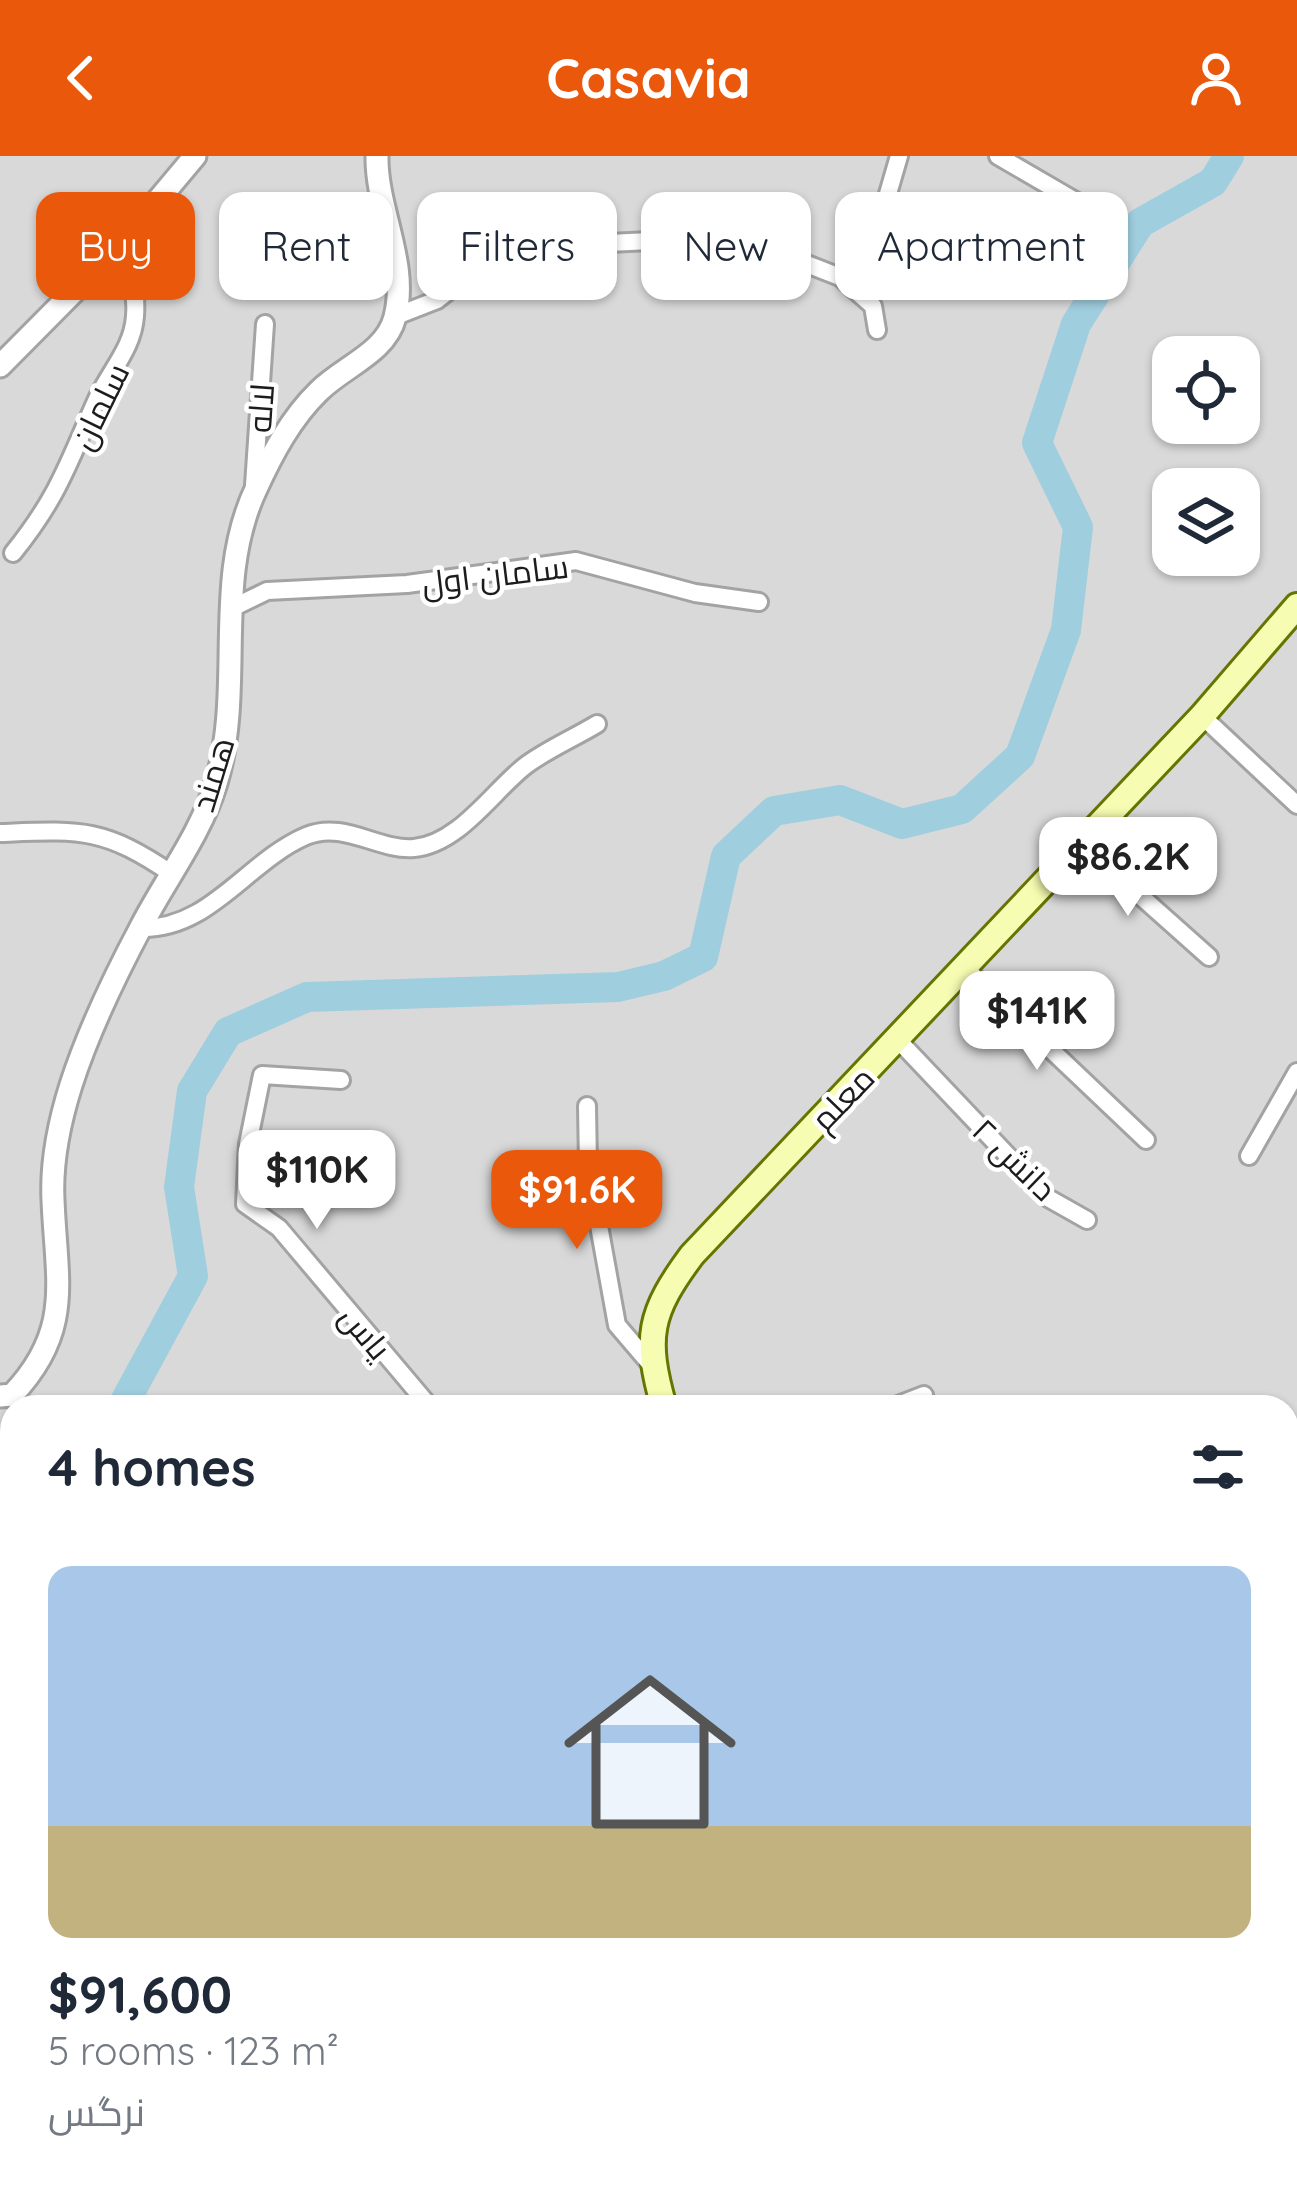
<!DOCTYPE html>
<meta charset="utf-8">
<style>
:root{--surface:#fff;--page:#f2f2f3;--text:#1f2937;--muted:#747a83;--accent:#ea580c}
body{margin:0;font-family:Quicksand,Cairo,sans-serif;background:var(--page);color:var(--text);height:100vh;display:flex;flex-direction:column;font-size:45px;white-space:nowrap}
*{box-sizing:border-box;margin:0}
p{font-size:39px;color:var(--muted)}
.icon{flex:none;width:66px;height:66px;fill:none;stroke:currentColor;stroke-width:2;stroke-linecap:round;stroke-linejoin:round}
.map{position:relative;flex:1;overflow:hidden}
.sheet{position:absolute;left:0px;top:1239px;width:1299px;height:804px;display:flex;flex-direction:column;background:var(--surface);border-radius:36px 36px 0 0;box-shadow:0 3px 9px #0004}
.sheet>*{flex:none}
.banner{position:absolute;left:36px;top:36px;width:1227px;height:108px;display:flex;gap:24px}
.buttons{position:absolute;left:1152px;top:180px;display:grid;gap:24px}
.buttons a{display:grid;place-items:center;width:108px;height:108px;border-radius:24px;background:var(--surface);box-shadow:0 3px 9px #0004;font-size:60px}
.price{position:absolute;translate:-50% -102px;padding:0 27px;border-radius:24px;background:#fff;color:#222;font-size:39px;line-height:78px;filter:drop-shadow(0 3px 6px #0008)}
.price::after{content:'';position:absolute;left:50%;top:72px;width:36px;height:27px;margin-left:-18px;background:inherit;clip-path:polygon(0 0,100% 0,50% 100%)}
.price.current{background:var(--accent);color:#fff}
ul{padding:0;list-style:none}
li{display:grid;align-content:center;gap:24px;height:636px;padding:0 48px}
li span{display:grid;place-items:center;height:372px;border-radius:24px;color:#555}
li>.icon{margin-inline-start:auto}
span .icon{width:216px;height:216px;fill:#fffc;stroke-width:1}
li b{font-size:51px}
h2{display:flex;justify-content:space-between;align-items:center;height:144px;padding:0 48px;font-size:51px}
.pill{padding:0 42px;border-radius:24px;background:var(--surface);box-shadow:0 3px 9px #0004;font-size:42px;line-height:108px}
.pill.current{background:var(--accent);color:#fff}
header{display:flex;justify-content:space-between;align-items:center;height:156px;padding:0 48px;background:var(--accent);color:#fff;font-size:54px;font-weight:700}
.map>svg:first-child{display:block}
.residential{fill:#dad9d9;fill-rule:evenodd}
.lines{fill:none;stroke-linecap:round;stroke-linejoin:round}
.river{stroke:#9fcede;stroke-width:30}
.minor-casing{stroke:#a3a3a3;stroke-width:22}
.tertiary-casing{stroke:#a3a3a3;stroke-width:27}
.secondary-casing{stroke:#657501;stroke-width:30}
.minor{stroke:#fff;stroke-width:16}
.tertiary{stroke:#fff;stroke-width:21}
.secondary{stroke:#f6fcb1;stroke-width:24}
.labels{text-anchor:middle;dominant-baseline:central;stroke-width:9;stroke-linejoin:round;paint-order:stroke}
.street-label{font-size:33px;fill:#1c1c1c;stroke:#fff}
</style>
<header><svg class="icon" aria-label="back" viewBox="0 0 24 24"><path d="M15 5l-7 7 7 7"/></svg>Casavia<svg class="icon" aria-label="person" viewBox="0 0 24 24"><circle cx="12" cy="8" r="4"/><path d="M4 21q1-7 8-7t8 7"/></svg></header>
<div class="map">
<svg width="1297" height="2043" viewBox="0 0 1297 2043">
<rect width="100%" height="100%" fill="#eeeae1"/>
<path class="residential" d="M0,0H1297V2043H0ZM1173,201H1239V267H1173ZM1173,333H1239V399H1173ZM12,1251H1287V2031H12Z"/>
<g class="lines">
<path class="river" d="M122,1251L193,1120L179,1031L192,935L228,876L307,841L618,831L664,820L703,801L726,700L774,655L840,644L902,668L962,653L1020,600L1066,474L1078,371L1037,287L1076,168L1140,67L1213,26L1229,0
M0,1431L12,1415"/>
<g class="minor-casing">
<path id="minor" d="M998,0L1077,46
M840,121L874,86L899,0
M396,160L437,144L487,105L526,91L712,82L776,96L840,121L873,150L877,174
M254,329L265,168
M13,397C59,340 68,307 97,243C110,215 133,192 135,160C137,134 130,111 122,87
M230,453L267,435L407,428L576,405L695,437L759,446
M1202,560L1297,649
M0,677C80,674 103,671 172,718
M1081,687L1209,801
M140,772C210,774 246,706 306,680C344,664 378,695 414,692C459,688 493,635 525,610C546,594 574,582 597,568
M965,812L1146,984
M898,884L1048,1042L1087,1064
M341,924L262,919L248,988L245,1048L279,1072L430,1251
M587,950L588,1009L617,1169L652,1210
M1249,1000L1297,916
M893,1251L924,1239
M1287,1347L1297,1340
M1287,1715H1297
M4,1804L12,1815
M1287,1837H1297
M1287,1935L1297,1936
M181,2031L190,2043
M1277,2031L1284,2043
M821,2043L836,2031"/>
</g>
<g class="tertiary-casing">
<path id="tertiary" d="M0,210L122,87L195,0
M0,1240L12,1239C74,1174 56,1124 53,1044C51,1004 59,967 71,929C88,876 115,820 141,771C165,724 201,678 216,627C245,531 212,426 256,333C272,298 291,262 319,235C344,210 386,197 395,161C409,107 376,53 377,0"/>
</g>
<g class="secondary-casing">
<path id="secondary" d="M664,1251C644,1181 649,1157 692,1099L1202,560L1297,450
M649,2031L655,2043
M675,2031L681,2043
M350,2043L363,2031"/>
</g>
<use href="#minor" class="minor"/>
<use href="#tertiary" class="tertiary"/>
<use href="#secondary" class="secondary"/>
</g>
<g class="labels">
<g class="street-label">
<text transform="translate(99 250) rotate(-64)">سلمان</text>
<text transform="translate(260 252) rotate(-86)">لاله</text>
<text transform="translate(495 418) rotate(-7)">سامان اول</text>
<text transform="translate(212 618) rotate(-73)">همند</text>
<text transform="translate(842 942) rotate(-46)">معلم</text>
<text transform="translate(1015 1003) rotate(44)">دانش ۲</text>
<text transform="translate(366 1176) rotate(50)">یاس</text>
</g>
</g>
</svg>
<div class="buttons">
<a><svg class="icon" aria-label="locate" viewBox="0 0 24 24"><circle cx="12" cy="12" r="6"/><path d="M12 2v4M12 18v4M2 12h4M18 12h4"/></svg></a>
<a><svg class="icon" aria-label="layers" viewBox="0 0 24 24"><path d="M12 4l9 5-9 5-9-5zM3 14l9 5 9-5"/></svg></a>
</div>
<b class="price" style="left:1128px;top:763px">$86.2K</b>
<b class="price" style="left:1037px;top:917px">$141K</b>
<b class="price" style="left:317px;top:1076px">$110K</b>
<b class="price current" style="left:577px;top:1096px">$91.6K</b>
<div class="banner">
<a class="pill current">Buy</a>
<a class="pill">Rent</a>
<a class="pill">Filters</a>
<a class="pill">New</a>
<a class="pill">Apartment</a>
</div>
<section class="sheet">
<h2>4 homes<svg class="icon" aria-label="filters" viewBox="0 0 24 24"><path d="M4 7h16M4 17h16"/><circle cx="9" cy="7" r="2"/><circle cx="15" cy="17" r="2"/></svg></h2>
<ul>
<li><span style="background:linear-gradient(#a9c7e8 70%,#c2b280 0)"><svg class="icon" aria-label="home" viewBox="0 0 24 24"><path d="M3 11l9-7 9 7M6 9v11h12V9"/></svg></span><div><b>$91,600</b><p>5 rooms · 123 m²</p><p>نرگس</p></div></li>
</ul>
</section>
</div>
